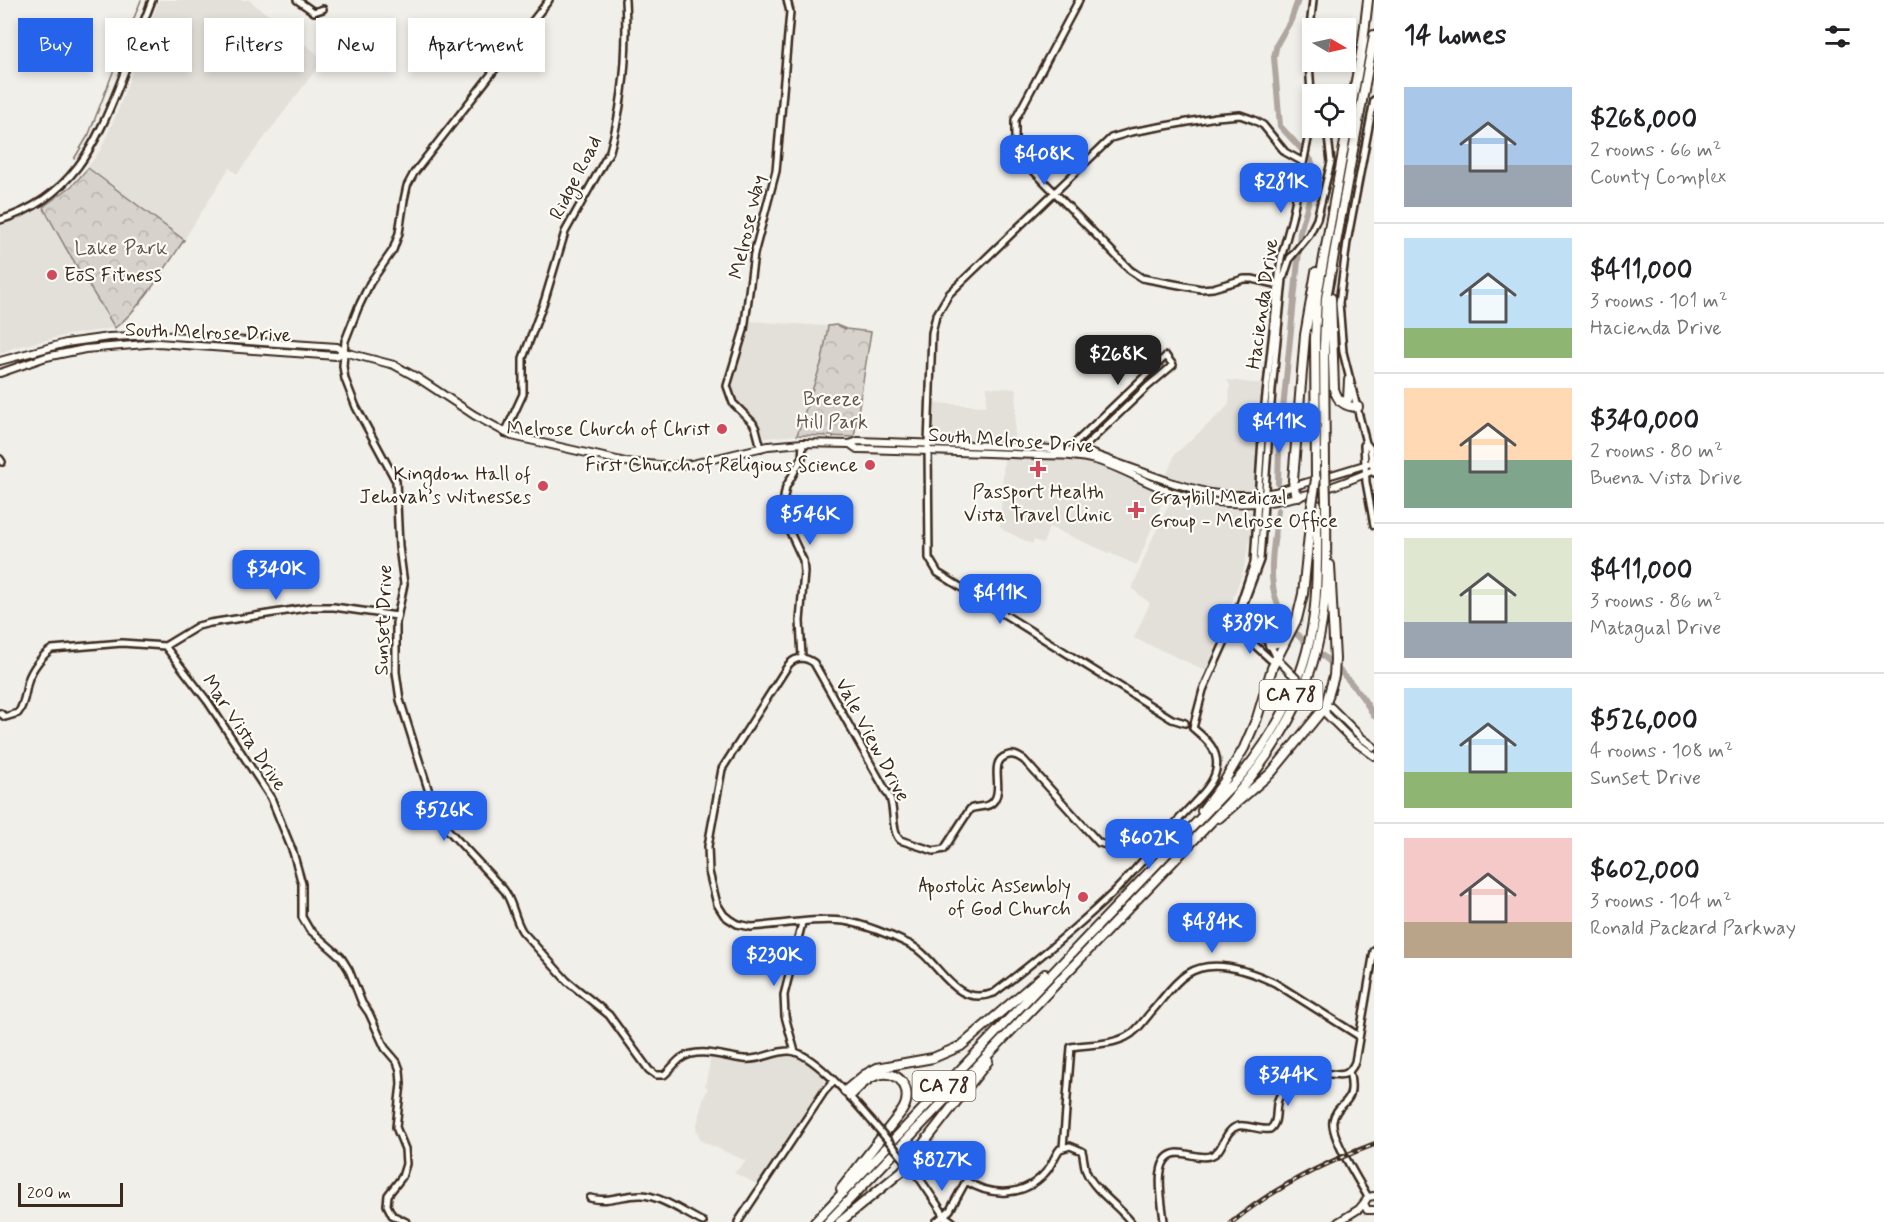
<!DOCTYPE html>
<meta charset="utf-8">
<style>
:root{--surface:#fff;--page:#f6f6f6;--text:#202124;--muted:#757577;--line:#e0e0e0;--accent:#2563eb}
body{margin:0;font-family:Mynerve,sans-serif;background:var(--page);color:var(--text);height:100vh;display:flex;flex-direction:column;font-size:22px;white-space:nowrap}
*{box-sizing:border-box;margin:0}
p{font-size:20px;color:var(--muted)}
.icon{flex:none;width:33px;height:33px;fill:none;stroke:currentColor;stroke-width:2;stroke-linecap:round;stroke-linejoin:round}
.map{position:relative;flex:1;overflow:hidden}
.drawer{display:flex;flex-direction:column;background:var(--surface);width:510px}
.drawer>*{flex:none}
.hud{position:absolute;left:18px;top:18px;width:570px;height:54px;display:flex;gap:12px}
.needle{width:39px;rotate:99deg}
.fabs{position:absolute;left:1302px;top:18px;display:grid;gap:12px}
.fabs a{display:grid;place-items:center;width:54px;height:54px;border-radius:0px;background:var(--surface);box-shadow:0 3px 9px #0003;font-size:30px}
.scale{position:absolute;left:18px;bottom:15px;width:105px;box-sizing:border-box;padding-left:6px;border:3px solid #3b2a1e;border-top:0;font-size:16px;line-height:21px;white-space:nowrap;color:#3b2a1e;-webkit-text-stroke:4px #fdfcf7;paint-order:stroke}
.price{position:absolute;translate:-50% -51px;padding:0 14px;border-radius:12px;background:var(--accent);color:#fff;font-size:20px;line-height:39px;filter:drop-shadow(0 2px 3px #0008)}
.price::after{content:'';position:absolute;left:50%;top:36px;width:18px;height:14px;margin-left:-9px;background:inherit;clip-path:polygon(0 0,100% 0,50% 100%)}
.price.active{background:#222;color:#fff}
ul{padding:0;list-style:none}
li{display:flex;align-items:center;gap:18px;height:150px;padding:0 30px}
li+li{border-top:2px solid var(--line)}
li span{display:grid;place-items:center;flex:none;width:168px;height:120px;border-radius:0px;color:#555}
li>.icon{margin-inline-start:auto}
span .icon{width:72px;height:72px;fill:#fffc;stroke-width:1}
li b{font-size:26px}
h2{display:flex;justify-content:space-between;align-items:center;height:72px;padding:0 30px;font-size:26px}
.chip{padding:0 21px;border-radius:0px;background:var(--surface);box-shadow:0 3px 9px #0003;font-size:21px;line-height:54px}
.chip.active{background:var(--accent);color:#fff}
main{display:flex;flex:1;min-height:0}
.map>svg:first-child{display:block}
.built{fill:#e3e0da}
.park{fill:url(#park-crowns);stroke:#897e75;stroke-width:1.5}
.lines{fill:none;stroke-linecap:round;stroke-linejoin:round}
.stream{stroke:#80746b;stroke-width:1.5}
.river{stroke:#aea69f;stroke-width:6}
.secondary-casing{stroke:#3b2a1e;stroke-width:10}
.primary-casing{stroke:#3b2a1e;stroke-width:10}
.highway-casing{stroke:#3b2a1e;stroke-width:12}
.secondary{stroke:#fdfcf7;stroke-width:5}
.primary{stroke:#fdfcf7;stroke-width:6}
.highway{stroke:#fdfcf7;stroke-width:8}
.tram{stroke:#3b2a1e;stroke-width:1.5}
.rail-casing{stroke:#3b2a1e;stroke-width:4}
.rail{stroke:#fdfcf7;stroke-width:1.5;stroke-dasharray:4.5;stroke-linecap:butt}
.secondary-bridge-casing{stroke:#3b2a1e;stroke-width:10;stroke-linecap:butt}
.primary-bridge-casing{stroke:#3b2a1e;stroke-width:10;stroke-linecap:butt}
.highway-bridge-casing{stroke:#3b2a1e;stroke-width:12;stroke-linecap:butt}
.secondary-bridge{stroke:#fdfcf7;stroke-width:5}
.primary-bridge{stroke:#fdfcf7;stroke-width:6}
.highway-bridge{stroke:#fdfcf7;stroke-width:8}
.poi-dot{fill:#d1495b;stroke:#fdfcf7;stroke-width:2}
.labels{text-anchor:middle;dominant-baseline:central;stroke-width:4.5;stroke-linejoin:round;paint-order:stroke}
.shield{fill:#fdfcf7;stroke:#75695f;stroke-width:1.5}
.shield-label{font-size:18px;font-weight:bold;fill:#3b2a1e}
.street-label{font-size:20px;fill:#3b2a1e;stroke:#fdfcf7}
.park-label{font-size:20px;fill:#62544a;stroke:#fdfcf7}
.poi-label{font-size:20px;fill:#3b2a1e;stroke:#fdfcf7;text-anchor:end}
</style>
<main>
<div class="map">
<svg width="1374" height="1222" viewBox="0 0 1374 1222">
<defs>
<pattern id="park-crowns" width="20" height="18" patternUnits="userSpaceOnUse" patternTransform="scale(1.5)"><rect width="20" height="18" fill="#d7d2cc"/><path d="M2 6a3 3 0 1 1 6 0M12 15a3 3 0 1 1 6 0" fill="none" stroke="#b9b4af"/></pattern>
</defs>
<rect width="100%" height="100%" fill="#f1efea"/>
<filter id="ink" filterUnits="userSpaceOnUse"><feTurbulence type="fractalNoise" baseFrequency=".0167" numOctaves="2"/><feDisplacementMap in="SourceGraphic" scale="12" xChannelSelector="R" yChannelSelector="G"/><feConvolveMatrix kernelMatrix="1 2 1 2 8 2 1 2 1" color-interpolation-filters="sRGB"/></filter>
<g filter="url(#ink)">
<path class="built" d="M159,0H249L324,59L237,174L229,168L184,240L88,167L101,149L118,110Z
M43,207L67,250L115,328L68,335L16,347L0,353V226Z
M749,321L828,326L822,361L797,435L765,438L759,424L735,402L732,392L731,381L748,331Z
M1227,380L1262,384L1254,489L1237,491L1213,489L1197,486L1166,476L1175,454L1223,411L1229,403L1230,385Z
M987,387L1017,389L1014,442L933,440L932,403L986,406Z
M1004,458L1070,460L1091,463L1133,479L1164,493L1163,500L1137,565L1049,527L1043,544L1034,540L1032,544L1003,530L1000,526Z
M1174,499L1204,507L1229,510L1247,508L1254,516L1244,568L1207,671L1134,638L1150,603L1132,589L1151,541L1171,501Z
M784,1055L799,1057L821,1072L825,1082L759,1185L734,1173L746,1161L701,1141L696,1129L703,1099L708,1088L705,1086L711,1057L751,1063L760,1062Z"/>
<path class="park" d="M88,168L184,240C166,267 141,308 115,328L67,250L43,207L73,185Z
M836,325L846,329L871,332L854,437L797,435L822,361L828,326Z"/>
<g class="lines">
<path class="stream" d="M74,159L89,134L141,0"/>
<path class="river" d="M1298,0L1291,20L1277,44L1274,57L1280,126L1302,150
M1299,245L1300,232L1316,175L1311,160L1307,156
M1278,483L1279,448L1299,251
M1278,510C1272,562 1260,601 1304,641
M1323,656C1344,673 1361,692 1374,716"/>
<g class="secondary-casing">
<path id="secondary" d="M297,0L314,12L323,9
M549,0L414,173L407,186L404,200L399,233L393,250L370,283L358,308L345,341L343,366L345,379L356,407L396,481L399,547L404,584L396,623V672L400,700L436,814L449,831L504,890C513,902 514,918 522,931L567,981L609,1015L649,1070L656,1075H664C670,1070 674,1064 680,1059C699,1046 723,1057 744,1059C760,1061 773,1051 789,1051C813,1051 859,1107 875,1125
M1079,0L1015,120V141L1026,163L1130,270L1142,278L1201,289L1213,288L1244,279H1252L1280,285
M1374,100L1347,242L1339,303L1343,352L1366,443L1370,448L1374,473
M0,220C71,199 96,145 121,81C131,54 142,27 152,0
M505,433L523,394V358L545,299L565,232L610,151C624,101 628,51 625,0
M1366,443L1364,445L1366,482L1374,525
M761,448L756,429L753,423L733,403L727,386L744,330L754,254L776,171L790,12L787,0
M1075,450L1084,447L1147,387L1173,365L1166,356L1076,442L1075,453
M0,459L2,462
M1235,619L1239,616L1260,560L1272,390L1283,279L1290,258L1309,235L1317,219L1331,162L1327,128
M1233,623L1237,629L1271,660L1276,658C1272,639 1251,628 1235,619
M165,646L208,702L271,798L293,852L302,884V917L309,929L341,957L349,970L362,1003L369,1013L385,1048L397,1062L400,1070L401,1084L396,1127L405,1149L406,1164L402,1177L388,1195L387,1205L392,1215L406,1222
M802,658L800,621L804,572L803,560L781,513L786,487L802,458L803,443
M0,713L5,717L18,713C25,704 25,692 28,681C31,670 43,654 52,649L122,643L165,646L198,626L210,623L312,607H334L397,616
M1185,723L1172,719L938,573L929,558L928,444L932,333L936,316L949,294L1111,138L1131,132L1216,117L1240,115L1254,120L1263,125L1285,152L1303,162
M1167,832L1114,847L1099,843L1024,760C1018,756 1013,753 1006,756C989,762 1003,786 995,799C990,809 979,805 970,809L944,849L934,851L900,840C891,831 895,811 890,798L814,663C806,657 797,656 789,664L722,769L708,846L709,872L717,904L724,915L729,919L737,924L751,927C780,925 815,918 844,921C863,924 891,935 909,944C940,959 952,1009 994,993C1037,960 1078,927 1117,889C1139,866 1160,841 1181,817C1192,804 1213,787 1216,770C1220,750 1206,739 1193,728L1203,690L1235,619L1254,563L1263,422L1281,258L1292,218L1310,129L1312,109L1308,47L1313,0
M795,1052L785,1016L784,995L802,923
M1349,1071C1358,1108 1337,1099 1333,1121C1330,1136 1360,1183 1368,1197
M1063,1148L1071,1047C1089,1044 1110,1045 1126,1037C1137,1032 1144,1020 1152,1011C1163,999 1173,983 1187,974C1213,957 1250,971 1275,983L1359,1036
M903,1158L920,1179L945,1216L946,1222
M590,1198C608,1203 625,1194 642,1195C661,1196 686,1214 703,1222
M945,1216L953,1222
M738,1222L824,1092L834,1081
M936,1222L950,1210L966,1181C991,1197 1024,1197 1045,1173C1052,1166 1054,1156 1060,1149L1070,1146L1082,1151C1084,1158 1084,1165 1086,1171C1094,1191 1118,1205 1131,1222
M1164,1222C1163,1204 1150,1155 1178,1153C1189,1153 1199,1159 1210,1156C1224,1153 1223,1130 1238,1126C1248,1124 1259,1131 1270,1129C1282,1119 1270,1101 1285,1091C1288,1089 1316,1075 1319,1074C1335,1071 1346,1083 1355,1062L1374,951"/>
</g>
<g class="primary-casing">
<path id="primary" d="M0,361L66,343L109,337L157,335L337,347L344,352L394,365L418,378L474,415L512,436L626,462L669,466L692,464L768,446L803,443L850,444L858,441L1026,447L1087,452L1173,483L1210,493L1227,495H1257L1275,492L1374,462
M0,373L46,357L85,349L158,343L336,356L344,352
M850,444L857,449C909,450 961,452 1013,454C1039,456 1069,453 1095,460C1121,467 1145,483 1171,492C1244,516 1305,500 1374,470
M1276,658L1291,673
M1315,697L1325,707L1326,714L1351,739L1374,756
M1325,707H1331L1362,738L1374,747
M1374,1196L1368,1197L1364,1203L1367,1210H1374
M1338,1222L1359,1209L1364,1203"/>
</g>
<g class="highway-casing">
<path id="highway" d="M1331,298L1334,389C1338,402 1345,407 1358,407
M1340,401L1344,402L1348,399L1349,380
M1325,465L1324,347L1326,298L1374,35
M1316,479L1315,339L1317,296L1363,42L1368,0
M1300,496L1295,493L1293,480L1305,335L1316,272
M1270,645L1286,640
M1202,811L1224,782L1244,748L1257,718L1272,668L1297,619L1303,594L1312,505
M1219,818L1271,773L1325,707L1334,676L1335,659L1330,565
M845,1091L864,1075L877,1068L933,1058L961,1046L1045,974
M841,1189L902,1111C915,1092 899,1066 875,1076C866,1079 857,1089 850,1096
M815,1222L1238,779C1280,730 1309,670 1315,606C1318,572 1317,538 1317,505
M828,1222L1230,802C1284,741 1320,677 1325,593C1327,562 1326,531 1326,501
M840,1222L902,1171L988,1061"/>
</g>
<use href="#secondary" class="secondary"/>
<use href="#primary" class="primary"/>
<use href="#highway" class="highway"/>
<path class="tram" d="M1229,1222C1273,1186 1321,1162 1374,1142"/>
<g class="rail-casing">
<path id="rail" d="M1233,1222C1276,1187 1322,1164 1374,1145"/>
</g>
<use href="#rail" class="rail"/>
<g class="secondary-bridge-casing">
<path id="secondary-bridge" d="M875,1125L903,1158"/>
</g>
<g class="primary-bridge-casing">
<path id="primary-bridge" d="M1291,673L1315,697"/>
</g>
<g class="highway-bridge-casing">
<path id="highway-bridge" d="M1325,465L1326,501
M1312,505L1316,479"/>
</g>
<use href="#secondary-bridge" class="secondary-bridge"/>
<use href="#primary-bridge" class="primary-bridge"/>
<use href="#highway-bridge" class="highway-bridge"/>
</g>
</g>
<g class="poi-dot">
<circle cx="52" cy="275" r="6"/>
<circle cx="722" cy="429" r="6"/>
<circle cx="870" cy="465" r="6"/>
<path d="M1035 460h6v6h6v6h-6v6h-6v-6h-6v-6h6z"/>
<circle cx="543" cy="486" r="6"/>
<path d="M1133 501h6v6h6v6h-6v6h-6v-6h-6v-6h6z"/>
<circle cx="1083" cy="897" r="6"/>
</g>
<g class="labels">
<g class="shield">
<rect x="1259.5" y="680" width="63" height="30" rx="4.5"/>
<rect x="912.5" y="1071" width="63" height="30" rx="4.5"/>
</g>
<g class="shield-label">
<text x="1291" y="695">CA 78</text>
<text x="944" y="1086">CA 78</text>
</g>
<g class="street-label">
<text transform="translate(576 178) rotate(-63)">Ridge Road</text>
<text transform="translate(748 227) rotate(-77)">Melrose Way</text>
<text transform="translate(1263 304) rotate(-82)">Hacienda Drive</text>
<text transform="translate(208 333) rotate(2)">South Melrose Drive</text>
<text transform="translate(1011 441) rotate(4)">South Melrose Drive</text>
<text transform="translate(384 620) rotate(-88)">Sunset Drive</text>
<text transform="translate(244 733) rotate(56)">Mar Vista Drive</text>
<text transform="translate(872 740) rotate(62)">Vale View Drive</text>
</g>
<g class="park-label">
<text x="121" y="248">Lake Park</text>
<text x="832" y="399">Breeze<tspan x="832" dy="23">Hill Park</tspan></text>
</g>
<g class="poi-label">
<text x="64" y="275" text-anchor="start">EōS Fitness</text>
<text x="710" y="429">Melrose Church of Christ</text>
<text x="858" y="465">First Church of Religious Science</text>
<text x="531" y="474">Kingdom Hall of<tspan x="531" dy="23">Jehovah’s Witnesses</tspan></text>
<text x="1038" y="492" text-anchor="middle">Passport Health<tspan x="1038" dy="23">Vista Travel Clinic</tspan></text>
<text x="1150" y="498" text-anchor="start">Graybill Medical<tspan x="1150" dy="23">Group - Melrose Office</tspan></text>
<text x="1071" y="886">Apostolic Assembly<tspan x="1071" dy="23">of God Church</tspan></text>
</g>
</g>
</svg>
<div class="fabs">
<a><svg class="needle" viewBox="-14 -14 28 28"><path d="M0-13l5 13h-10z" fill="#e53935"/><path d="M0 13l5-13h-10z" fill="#757577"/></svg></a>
<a><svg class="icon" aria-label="locate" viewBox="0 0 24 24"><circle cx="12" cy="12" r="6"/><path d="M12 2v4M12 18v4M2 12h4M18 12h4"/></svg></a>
</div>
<div class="scale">200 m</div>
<b class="price" style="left:1044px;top:186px">$408K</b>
<b class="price" style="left:1281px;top:214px">$281K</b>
<b class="price active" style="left:1118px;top:386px">$268K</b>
<b class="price" style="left:1279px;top:454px">$411K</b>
<b class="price" style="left:810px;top:546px">$546K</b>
<b class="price" style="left:276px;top:601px">$340K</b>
<b class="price" style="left:1000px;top:625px">$411K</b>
<b class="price" style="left:1250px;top:655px">$389K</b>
<b class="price" style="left:444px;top:842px">$526K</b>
<b class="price" style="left:1149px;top:870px">$602K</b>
<b class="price" style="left:1212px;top:954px">$484K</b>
<b class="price" style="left:774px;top:987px">$230K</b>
<b class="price" style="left:1288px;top:1107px">$344K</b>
<b class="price" style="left:942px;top:1192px">$827K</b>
<div class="hud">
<a class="chip active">Buy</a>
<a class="chip">Rent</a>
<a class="chip">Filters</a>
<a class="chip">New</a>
<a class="chip">Apartment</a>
</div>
</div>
<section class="drawer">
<h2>14 homes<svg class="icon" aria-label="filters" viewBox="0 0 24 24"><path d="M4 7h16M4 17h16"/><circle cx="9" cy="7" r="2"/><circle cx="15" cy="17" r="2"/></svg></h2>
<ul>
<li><span style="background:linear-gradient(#a9c7e8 65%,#9aa5b1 0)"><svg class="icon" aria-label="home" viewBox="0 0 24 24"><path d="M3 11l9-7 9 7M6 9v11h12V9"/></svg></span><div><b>$268,000</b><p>2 rooms · 66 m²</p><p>County Complex</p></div></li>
<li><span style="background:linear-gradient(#bfe0f5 75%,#8fb573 0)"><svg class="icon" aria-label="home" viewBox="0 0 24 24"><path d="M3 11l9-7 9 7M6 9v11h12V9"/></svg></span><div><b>$411,000</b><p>3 rooms · 101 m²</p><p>Hacienda Drive</p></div></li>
<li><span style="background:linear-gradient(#ffd9b3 60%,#7fa58c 0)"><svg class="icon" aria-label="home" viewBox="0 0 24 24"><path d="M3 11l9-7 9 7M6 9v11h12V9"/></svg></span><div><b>$340,000</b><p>2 rooms · 80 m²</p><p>Buena Vista Drive</p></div></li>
<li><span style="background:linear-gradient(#dfe7d0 70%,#9aa5b1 0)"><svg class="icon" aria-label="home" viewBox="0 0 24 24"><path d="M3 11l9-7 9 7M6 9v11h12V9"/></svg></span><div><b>$411,000</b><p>3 rooms · 86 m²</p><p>Matagual Drive</p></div></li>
<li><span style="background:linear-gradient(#bfe0f5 70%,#8fb573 0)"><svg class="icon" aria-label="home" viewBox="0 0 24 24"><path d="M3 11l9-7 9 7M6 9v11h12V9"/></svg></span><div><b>$526,000</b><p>4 rooms · 108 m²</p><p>Sunset Drive</p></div></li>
<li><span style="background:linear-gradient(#f6c9c9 70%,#b9a48a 0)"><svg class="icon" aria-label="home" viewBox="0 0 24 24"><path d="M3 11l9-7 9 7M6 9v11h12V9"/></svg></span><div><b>$602,000</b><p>3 rooms · 104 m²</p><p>Ronald Packard Parkway</p></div></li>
</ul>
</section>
</main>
